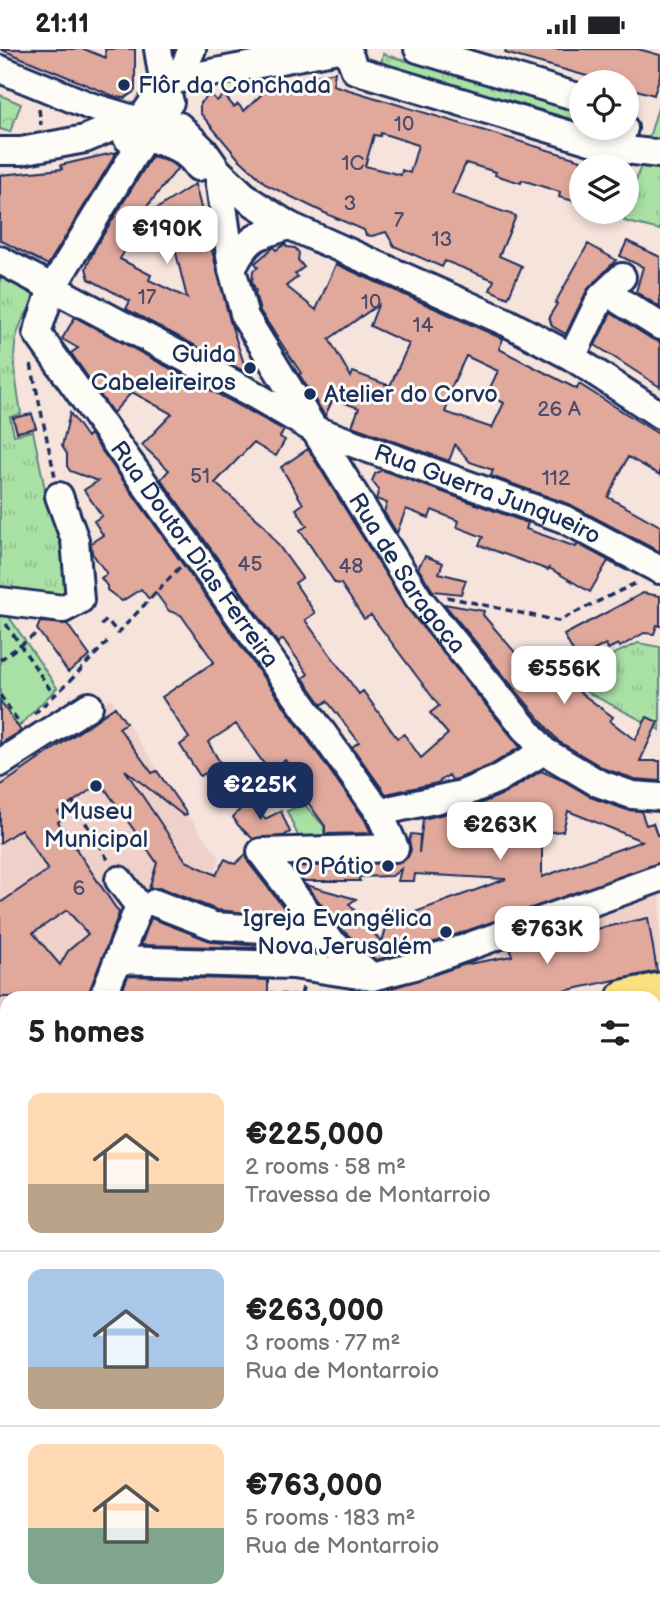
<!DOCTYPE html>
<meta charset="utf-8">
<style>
:root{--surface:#fff;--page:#f6f6f6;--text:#202124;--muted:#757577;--line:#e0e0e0;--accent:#1b2f5e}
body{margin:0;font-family:"Balsamiq Sans",sans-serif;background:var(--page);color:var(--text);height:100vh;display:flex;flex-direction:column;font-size:26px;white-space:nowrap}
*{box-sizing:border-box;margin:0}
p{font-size:23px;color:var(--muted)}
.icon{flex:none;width:38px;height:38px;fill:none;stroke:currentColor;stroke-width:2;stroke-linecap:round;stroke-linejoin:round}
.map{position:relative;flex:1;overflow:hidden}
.side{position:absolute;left:0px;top:942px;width:662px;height:625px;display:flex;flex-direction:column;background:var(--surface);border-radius:21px 21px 0 0;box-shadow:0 4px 10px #0003}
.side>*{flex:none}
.tools{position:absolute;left:569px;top:21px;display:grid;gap:14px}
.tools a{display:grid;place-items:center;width:70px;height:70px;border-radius:50%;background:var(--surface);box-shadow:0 4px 10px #0003;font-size:35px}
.price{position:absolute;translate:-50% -60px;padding:0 16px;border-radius:14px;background:#fff;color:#222;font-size:23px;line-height:46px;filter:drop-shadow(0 2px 4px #0008)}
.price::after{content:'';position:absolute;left:50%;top:42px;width:21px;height:16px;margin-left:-10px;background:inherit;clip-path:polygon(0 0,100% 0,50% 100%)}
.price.on{background:var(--accent);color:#fff}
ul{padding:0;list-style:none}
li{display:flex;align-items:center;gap:21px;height:175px;padding:0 28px}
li+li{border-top:2px solid var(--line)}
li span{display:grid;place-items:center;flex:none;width:196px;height:140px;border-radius:14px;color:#555}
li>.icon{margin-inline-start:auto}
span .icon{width:84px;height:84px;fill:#fffc;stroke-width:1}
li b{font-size:30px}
h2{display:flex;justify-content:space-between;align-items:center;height:84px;padding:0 28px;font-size:30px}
.status{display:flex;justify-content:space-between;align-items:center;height:49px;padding:0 35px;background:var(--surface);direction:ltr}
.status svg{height:19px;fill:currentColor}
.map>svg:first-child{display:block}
.built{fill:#efd1c9}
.grass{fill:url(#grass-tufts);stroke:#628881;stroke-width:2}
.forest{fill:url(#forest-crowns);stroke:#628881;stroke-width:2}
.garden{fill:#a9e0a4;stroke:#628881;stroke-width:2}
.building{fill:#e1a89c;stroke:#1b2f5e;stroke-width:2;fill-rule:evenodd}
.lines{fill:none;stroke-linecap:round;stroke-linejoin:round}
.minor-casing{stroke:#1b2f5e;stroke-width:32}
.major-casing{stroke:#1b2f5e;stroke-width:38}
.path{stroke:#1b2f5e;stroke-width:3.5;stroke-dasharray:7 5;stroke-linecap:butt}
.minor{stroke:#fdfcf7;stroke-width:26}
.major{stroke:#f9e181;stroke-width:33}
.poi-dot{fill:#1b2f5e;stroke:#fdfcf7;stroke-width:2.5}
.labels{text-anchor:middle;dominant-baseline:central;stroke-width:6;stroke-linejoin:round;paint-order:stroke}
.number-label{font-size:21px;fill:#4c4d6e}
.poi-label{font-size:24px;fill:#1b2f5e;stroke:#fdfcf7;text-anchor:end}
.street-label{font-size:24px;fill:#1b2f5e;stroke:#fdfcf7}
</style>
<div class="status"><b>21:11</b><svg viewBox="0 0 49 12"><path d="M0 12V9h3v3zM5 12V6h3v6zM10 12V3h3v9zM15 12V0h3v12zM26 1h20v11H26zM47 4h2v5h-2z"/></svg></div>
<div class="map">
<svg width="660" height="1565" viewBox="0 0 660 1565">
<defs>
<pattern id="grass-tufts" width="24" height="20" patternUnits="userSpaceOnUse" patternTransform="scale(1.75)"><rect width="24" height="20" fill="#a9e0a4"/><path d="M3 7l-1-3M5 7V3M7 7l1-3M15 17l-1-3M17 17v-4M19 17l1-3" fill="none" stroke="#91c090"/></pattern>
<pattern id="forest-crowns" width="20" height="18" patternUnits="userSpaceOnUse" patternTransform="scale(1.75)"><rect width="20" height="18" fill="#a9e0a4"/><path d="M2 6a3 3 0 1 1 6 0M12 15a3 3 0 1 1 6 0" fill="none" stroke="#91c090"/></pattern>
</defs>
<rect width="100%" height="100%" fill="#f5e3dc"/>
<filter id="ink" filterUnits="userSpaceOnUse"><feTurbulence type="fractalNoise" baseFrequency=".0143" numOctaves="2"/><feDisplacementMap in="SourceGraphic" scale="14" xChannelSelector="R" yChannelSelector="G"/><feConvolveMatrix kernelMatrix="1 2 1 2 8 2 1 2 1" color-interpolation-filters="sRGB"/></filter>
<g filter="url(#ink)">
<path class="built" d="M111,649L186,764L220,809L197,866L134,842L99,948H7V1559H115V1565H0V685L18,717Z
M660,846V917H657V924L536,948H383L382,934L645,848Z
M660,958V1127L655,1128L654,959Z"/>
<path class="grass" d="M383,5L581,64V73L381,14Z
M660,52V181L624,172Z
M0,226L35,246L36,251C4,288 15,321 21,365L10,368L14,386L33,382L49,460L62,500L65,548L0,540Z
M638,594L660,598V681L581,640L603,610Z"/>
<path class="forest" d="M0,46L21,55L10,83L0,80Z"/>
<path class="garden" d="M0,562H5L57,639L3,693L0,689Z
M304,755L324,777V792L309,793L308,787H298L287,762Z"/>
<path class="building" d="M0,0H84L106,9L105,0H135V42L125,49L116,48Z
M506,0H638L660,6V26L654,46L626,38V33H608L505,4Z
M335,23L333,36L581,111V154L559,148L560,143L522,131L521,134L495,126L496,123L466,114L452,145L516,167L499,207L522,217L508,249L490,241L494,231L445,212L442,218L394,197L386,183L372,187L366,186L364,181L329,166L267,136L237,108L200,64V54L210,45L217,52L224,46L234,58L238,55L244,62L261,46L258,38ZM381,84L418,96L410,124L402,121L401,126L365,117L374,86L380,87Z
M117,103L48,216L0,191V126L62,120L61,116Z
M152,107L168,112L178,119L133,175L195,135L230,272L247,324L126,260L130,252L89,230L86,219L95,199ZM170,176L176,204L187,249L149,231L151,226L120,210L136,182Z
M627,192L660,208V258L636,243L643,218L620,207Z
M285,195L287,198L295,199L299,204L298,211L304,218L295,225L298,228L286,237L316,261L336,215L503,290L499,300L577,340L579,335L660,386V426L628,408L608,448L660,477V503L571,456L491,427L493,421L470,413L455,396L449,412L352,377L359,359L333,350L325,367L299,325L301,324L260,262L255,244L256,242L252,233L253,222L258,218L255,214L274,198L276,201ZM378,256L370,277L409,295L390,337L353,323L351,328L329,290ZM466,307L498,322L487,345L504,354L492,379L445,363L453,343L450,341Z
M588,195L616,211L587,241L566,285L552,277L549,268L557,255L555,254Z
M611,264L652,290L660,293V338L595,296Z
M75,268L284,381L280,388L285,391L276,407L253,394L215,434L263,475L302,529L295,534L315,564L305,571L359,645L363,642L397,689L404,685L421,709L448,685L430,664L439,657L371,566L364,570L341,535L335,534L300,481L307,477L296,460L303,455L281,418L308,400L406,558L520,698L491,716L457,730L452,731L449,726L437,734L386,745L352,698L359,693L327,652L322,656L303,629L308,625L283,590L278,594L161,430L169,421L142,396L172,365L132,343L113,364L71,304L78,299L62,290Z
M70,364L87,388L90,385L365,771L371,784L325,785V777L306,751L296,756L289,745L303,735L285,711L269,722L236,675L208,693L226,724L213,732L208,723L200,727L180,696L189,689L162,648L214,613L181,566L169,562L155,543L149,550L141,540L122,552L107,541V537L101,529L107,525L92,504L91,494L103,486L94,472L102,467L84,441L98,432L70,422L67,417V405L62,397Z
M32,365L36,379L17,383L13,369Z
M382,421L528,474L526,480L576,498L578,495L628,522L608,512L590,543L549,519L548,521L479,496L483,488L457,478L459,472L432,461L429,469L406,460L397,484L384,463L387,454L376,450L379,441L372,432L375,425Z
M425,507L443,514L439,524L466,531L461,545L433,542L418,519Z
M643,544L660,547V577L657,576L654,585L644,584L620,598L618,595L608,600L606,595L577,610L564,586Z
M444,555L484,562L483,566L531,622L538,612L613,668L610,672L635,691L647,668L658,673L640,712H660V732L635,730L605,720L558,692Z
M40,573L67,575L90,607L68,623L37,580Z
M0,652L21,682L0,695Z
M115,658L126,674L119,679L152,724L157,722L187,765L184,767L125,721L186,812L216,826L225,810L235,815L246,805L248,813L291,868L217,861L161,839L149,840L157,814L101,734L58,763L62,770L58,773L119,864L88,948H0V854L48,821L21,780L0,794V737ZM67,861L88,885L68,902L60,916L33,884Z
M541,722L562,731L593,749L627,761L641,762L646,776L653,774L657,786L660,785V814L406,903L376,911L339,878L306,836L356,850L349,855L382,894L391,860L410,865L506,830L415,825L414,832H398L401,820L392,827L358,828L360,832H303L292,818L402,813L408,808L411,801L409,792L411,785L420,786L419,804L423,770L461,761L475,762L472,758L506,744ZM568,762L603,776L642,792L542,828V784L563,782Z
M252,747L265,770L281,762L290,783L283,787L253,790L238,776L233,768Z
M151,869L213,893L295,900L141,896Z
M648,869L657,922L536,948H388L389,940L463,916L512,907L510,899L539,889L540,892Z
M128,927L268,931V948H120Z"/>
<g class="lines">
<g class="minor-casing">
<g id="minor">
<path d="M158,0L164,37L170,53"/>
<path d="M347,0L355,21L617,100L624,79"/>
<path d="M418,0L581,49"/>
<path d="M0,20L90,57L140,72L164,37"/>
<path d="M179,30L192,0"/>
<path d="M164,37L179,30L339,0"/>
<path d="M127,89C154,89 182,94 198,118"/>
<path id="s1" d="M144,89L52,239L37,284L379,763L395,799L261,803L327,889L372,928"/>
<path d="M617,100L660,105"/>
<path d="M0,102H21L85,90L118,76L140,72H158L179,77L204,102L218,122L249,151L290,177L506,273L572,308L660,366"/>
<path id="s2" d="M218,122L232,220L245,268L419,550L544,702L598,734L632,746L660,748"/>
<path id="s3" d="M0,211L253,345L313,380L564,470L660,521"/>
<path d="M232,220C248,188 256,186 290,177"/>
<path d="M620,252L660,277"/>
<path d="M572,308L601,248L622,228"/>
<path d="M0,552L63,560L80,551L75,491L59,447"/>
<path d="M0,714L89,657"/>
<path d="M379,763L462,745L498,730L544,702"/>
<path d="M155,854L214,877L263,880L327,889"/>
<path d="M118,911L293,916L372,928L411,918L660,829"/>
<path d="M103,948L139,857L119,831"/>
<path d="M654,983L660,982"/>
<path d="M654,1153L660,1144"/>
<path d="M654,1277L660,1278"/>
<path d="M654,1317L660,1314"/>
<path d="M654,1401H660"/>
<path d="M654,1506L660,1485"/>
<path d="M654,1547L660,1546"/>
<path d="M55,1559V1565"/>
<path d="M339,1559L340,1565"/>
<path d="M474,1559L477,1565"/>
<path d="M608,1559L609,1565"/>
<path d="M95,1565L97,1559"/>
<path d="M226,1565L229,1559"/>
</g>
</g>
<g class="major-casing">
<path id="major" d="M624,948L660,941
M0,1015L7,1018"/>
</g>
<path class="path" d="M39,60L41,76
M31,315L55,428
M447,548L558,572L638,533
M6,575L54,646
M101,576L107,571L118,584L180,518
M0,611L36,585
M0,646L21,676
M34,665L68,634L110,590
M73,753L110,814
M75,799L94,787
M272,948V944L301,948L303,938
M0,1069L7,1066
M0,1153L7,1156
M0,1174H7
M0,1238L7,1236"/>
<use href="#minor" class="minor"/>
<use href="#major" class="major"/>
</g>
</g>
<g class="poi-dot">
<circle cx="124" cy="36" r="7"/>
<circle cx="250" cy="319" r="7"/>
<circle cx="310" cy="345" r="7"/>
<circle cx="96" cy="737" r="7"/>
<circle cx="388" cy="817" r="7"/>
<circle cx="446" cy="883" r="7"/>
</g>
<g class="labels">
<g class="number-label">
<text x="404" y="75">10</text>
<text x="353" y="114">1C</text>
<text x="350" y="154">3</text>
<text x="399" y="171">7</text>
<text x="442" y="190">13</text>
<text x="147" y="248">17</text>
<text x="371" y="253">10</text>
<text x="423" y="276">14</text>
<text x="559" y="360">26 A</text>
<text x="200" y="427">51</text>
<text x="556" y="429">112</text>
<text x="250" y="515">45</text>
<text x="351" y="517">48</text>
<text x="79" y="839">6</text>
</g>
<g class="poi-label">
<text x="138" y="36" text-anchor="start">Flôr da Conchada</text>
<text x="236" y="305">Guida<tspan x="236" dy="28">Cabeleireiros</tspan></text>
<text x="324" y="345" text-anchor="start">Atelier do Corvo</text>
<text x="96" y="762" text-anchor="middle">Museu<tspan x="96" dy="28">Municipal</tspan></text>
<text x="374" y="817">O Pátio</text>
<text x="432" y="869">Igreja Evangélica<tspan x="432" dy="28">Nova Jerusalém</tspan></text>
</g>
<g class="street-label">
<text stroke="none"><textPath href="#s3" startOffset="542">Rua Guerra Junqueiro</textPath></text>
<text stroke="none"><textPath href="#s1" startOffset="495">Rua Doutor Dias Ferreira</textPath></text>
<text stroke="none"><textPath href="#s2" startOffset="452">Rua de Saragoça</textPath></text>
</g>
</g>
</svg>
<div class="tools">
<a><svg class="icon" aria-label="locate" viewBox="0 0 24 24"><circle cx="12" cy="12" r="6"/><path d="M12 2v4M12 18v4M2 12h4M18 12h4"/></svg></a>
<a><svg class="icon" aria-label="layers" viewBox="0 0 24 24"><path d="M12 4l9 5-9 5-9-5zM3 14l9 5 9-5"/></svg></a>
</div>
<b class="price" style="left:167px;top:217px">€190K</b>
<b class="price" style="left:564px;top:657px">€556K</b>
<b class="price on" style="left:260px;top:773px">€225K</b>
<b class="price" style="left:500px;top:813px">€263K</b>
<b class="price" style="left:547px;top:917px">€763K</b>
<section class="side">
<h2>5 homes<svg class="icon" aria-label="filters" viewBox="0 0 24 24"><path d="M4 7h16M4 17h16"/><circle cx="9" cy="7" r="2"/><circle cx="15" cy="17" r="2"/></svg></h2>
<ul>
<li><span style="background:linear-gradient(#ffd9b3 65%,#b9a48a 0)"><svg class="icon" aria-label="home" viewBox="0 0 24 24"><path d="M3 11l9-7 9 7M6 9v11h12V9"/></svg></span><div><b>€225,000</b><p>2 rooms · 58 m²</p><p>Travessa de Montarroio</p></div></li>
<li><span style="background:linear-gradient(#a9c7e8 70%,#b9a48a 0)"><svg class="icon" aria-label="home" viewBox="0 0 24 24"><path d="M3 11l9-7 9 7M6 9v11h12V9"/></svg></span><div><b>€263,000</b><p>3 rooms · 77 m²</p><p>Rua de Montarroio</p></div></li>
<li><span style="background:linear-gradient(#ffd9b3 60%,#7fa58c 0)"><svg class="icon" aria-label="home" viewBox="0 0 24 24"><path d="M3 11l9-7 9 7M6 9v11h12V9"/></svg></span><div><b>€763,000</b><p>5 rooms · 183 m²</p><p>Rua de Montarroio</p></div></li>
</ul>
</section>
</div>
